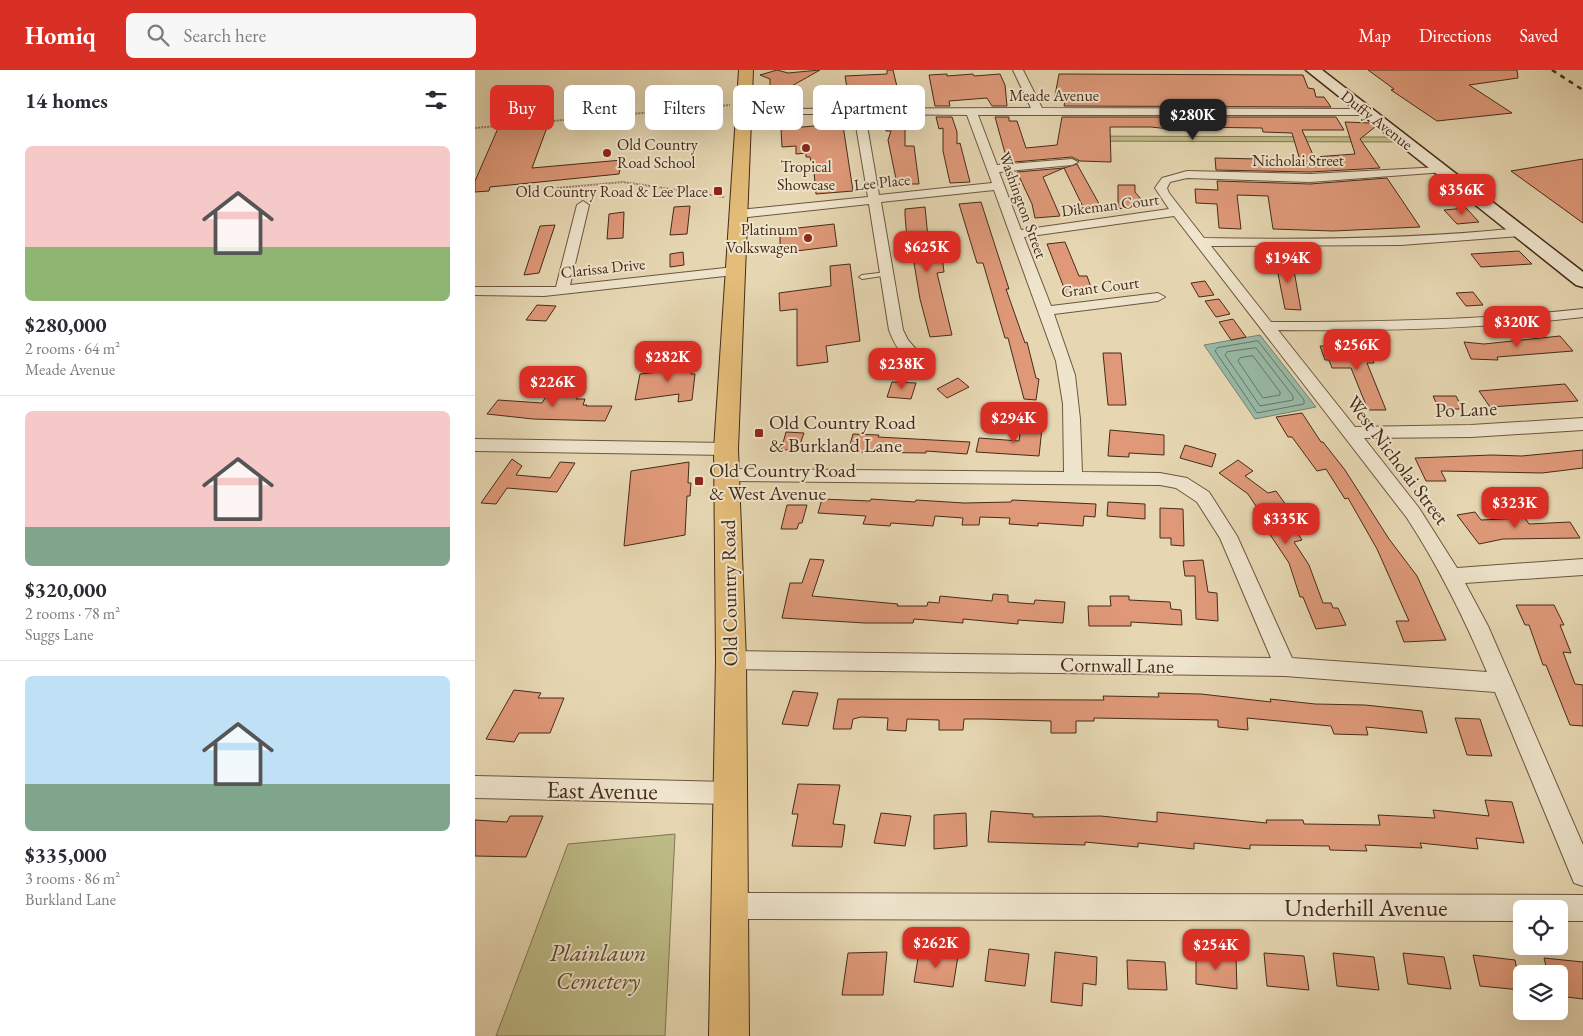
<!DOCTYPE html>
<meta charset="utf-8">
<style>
:root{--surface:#fff;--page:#f7f7f7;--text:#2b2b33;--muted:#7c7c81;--line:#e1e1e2;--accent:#d93025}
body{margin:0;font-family:"EB Garamond",serif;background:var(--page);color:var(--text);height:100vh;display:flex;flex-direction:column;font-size:19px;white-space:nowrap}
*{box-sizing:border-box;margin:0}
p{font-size:16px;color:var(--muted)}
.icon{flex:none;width:28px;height:28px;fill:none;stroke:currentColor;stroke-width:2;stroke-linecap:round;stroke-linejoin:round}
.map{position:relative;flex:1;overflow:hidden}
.panel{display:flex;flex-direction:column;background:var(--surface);width:475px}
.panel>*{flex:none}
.banner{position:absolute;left:15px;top:15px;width:475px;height:45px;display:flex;gap:10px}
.controls{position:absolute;left:1038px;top:830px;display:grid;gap:10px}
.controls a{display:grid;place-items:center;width:55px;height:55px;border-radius:8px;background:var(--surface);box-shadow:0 5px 20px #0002;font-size:25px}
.price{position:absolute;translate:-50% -42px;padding:0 11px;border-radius:10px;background:var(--accent);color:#fff;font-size:16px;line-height:32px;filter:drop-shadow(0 1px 2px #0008)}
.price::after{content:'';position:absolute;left:50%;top:30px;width:15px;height:11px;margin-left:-8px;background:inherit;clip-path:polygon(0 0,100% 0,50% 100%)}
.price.current{background:#222;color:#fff}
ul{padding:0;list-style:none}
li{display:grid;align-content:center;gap:10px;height:265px;padding:0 25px}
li+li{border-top:1px solid var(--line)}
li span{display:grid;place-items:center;height:155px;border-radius:8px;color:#555}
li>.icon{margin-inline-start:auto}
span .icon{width:90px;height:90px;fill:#fffc;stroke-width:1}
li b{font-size:21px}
h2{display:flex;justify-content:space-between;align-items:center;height:60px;padding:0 25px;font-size:21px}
.pill{padding:0 18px;border-radius:8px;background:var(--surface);box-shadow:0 5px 20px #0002;font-size:18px;line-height:45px}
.pill.current{background:var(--accent);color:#fff}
header{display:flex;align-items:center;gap:30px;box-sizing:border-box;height:70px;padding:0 25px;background:var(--accent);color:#fff}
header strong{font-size:24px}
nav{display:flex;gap:28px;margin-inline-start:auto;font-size:18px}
.search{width:350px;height:45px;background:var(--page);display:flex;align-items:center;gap:12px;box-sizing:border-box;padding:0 18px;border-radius:8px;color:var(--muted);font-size:19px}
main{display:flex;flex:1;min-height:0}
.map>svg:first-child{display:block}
.green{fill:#bdbc87;stroke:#827450}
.water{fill:#97baa8;stroke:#77816f}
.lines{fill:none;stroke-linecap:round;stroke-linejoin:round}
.shore{stroke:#6e7260;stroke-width:1}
.building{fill:#df9979;stroke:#462b19}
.lane-casing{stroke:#6e563f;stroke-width:2}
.street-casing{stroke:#6e563f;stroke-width:2}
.secondary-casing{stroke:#462b19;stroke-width:3}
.primary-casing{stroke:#462b19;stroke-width:2}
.path{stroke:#462b19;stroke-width:2;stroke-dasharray:0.5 1;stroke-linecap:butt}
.lane{fill:#efe5cd;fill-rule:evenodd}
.street{fill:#efe5cd;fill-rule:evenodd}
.secondary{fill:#efe5cd;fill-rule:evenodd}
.primary{fill:#e3bc79;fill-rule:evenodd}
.rail{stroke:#462b19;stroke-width:2.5;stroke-dasharray:5 5;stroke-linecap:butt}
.poi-dot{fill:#8f2418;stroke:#efe5cd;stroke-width:2}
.labels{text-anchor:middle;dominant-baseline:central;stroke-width:4;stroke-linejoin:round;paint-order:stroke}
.far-street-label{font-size:16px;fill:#462b19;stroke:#efe5cd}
.far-poi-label{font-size:16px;fill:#462b19;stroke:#efe5cd;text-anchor:end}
.street-label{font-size:20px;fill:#462b19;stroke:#efe5cd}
.poi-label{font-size:20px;fill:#462b19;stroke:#efe5cd;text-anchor:start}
.near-street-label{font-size:24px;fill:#462b19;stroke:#efe5cd}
.near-park-label{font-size:24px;font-style:italic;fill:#5e482f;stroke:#efe5cd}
</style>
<header>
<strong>Homiq</strong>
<div class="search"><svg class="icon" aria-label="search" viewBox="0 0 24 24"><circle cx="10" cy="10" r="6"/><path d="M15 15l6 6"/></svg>Search here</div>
<nav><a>Map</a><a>Directions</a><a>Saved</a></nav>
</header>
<main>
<section class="panel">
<h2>14 homes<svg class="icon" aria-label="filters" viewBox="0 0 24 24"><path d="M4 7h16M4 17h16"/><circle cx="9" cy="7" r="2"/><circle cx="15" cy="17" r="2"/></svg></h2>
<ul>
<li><span style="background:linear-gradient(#f6c9c9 65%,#8fb573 0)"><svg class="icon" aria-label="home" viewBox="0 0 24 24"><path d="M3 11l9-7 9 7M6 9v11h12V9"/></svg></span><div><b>$280,000</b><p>2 rooms · 64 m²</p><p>Meade Avenue</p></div></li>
<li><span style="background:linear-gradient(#f6c9c9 75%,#7fa58c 0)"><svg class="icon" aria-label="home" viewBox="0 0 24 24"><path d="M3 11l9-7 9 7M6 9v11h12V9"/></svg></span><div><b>$320,000</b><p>2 rooms · 78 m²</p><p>Suggs Lane</p></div></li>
<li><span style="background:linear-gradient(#bfe0f5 70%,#7fa58c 0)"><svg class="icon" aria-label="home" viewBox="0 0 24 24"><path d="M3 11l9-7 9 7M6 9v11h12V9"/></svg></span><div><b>$335,000</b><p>3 rooms · 86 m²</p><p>Burkland Lane</p></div></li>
</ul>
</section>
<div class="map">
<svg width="1108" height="966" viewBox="0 0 1108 966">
<rect width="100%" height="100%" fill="#e6d7b2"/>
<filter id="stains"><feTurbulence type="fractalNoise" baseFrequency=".004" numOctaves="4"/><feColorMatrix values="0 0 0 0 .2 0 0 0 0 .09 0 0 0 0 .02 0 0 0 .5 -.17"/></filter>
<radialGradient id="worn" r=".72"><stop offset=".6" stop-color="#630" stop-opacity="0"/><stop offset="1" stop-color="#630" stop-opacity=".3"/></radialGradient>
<path class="green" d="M585,66L914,67L920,72L589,71Z
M200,764L190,966H21L93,774Z"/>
<path class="water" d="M785,265L841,337L780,349L729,275Z"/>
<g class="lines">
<path class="shore" d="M783,271L829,330V334L782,343L740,281L742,278Z
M781,278L818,326V330L785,336L750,285L752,282Z
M778,286L805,322V325L788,328L763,291L765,288Z"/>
</g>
<path class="building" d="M302,0L313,3L345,0L315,17H295V9L285,5Z
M412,0H418L424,25H430V37H411V30L403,31L402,28L374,31L370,6L412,4Z
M893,0H1042L1043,8L994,15L1037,43L962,51L916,20L919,19Z
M472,4V6L498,4L499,6L525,4L530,15L532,36H517L512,28L474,31L475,36H460L454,5Z
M584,4L828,5L833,18L839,19L841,27H849L856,37L589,36L590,31H579Z
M411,46H430V76H439L444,114H422L413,70L416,61H411Z
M461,47H477L482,62V74L485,73L495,112L475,113L468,81V58L464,59Z
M520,47H534V51H542L551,78L582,75L587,47H861L869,60H827L839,87L880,84L870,52L895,53L900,57L885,69L905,98L835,102L741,100L740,88L825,90L817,63L788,62L787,58L713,57V61L676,57H635L636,92L605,91L597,87L539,92L534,83H530Z
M367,49L378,121L341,124L338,91H336L335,87H331V83L321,84V76L307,77L306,59L349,55L348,51Z
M74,52L57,98L147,90L144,104L15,117L14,121L0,122V111L24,56Z
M1108,89V153L1036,101Z
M602,94L628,141L611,143L589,98Z
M589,98L568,107L585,146L560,148L557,134L542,102Z
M912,108L945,157L858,161L798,159L793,126L762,125L766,159L744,158L742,134L721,133L720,119L743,120L742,111L835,114Z
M643,115H660V122L670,134L643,139Z
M506,132L534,219H531L550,273L552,272L561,308L564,309L561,330L549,329L533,268H530L508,193H502L484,134Z
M215,136L212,164L195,165L199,137Z
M450,137L454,178L466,177L469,202L462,203L477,265L455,267L445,229L438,187H436L435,169H432L430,145V139Z
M991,138L1004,152L982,154L969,140Z
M149,142L148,168L132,169L134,144Z
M359,154L362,176L305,183V160Z
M80,155L64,203L49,205L65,156Z
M590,172L604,206H612L617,220L591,223L572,174Z
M1044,181L1057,194L1006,197L996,184Z
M208,182L209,195L195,197V184Z
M800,189H817L826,240L810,239Z
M375,194L385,271L351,276L353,292L322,296V239L305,241L304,223L356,216L355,196Z
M730,211L739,225L724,227L716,213Z
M998,222L1008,235L991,236L981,223Z
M744,229L755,244L741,247L730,231Z
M62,235L81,236L71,251L51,250Z
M758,249L771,267L756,270L744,252Z
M1085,266L1098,281L1022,287L1023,290L996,289L989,272L1009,274Z
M845,276H892L899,293H892L911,340H893L876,298H857L854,290H850Z
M628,283H646L651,335H633Z
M218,293L216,304H220L217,330L203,332L204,324L160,330L165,304L194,301V296Z
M483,308L494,317L472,328L462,319Z
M417,312L441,313L436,329L412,327Z
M1090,314L1103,331L1015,337L1004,321Z
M75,320L106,321L101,329H110L108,335H112L111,336H137L130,351L58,349L12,344L23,330L67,333Z
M958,326H981L988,339H964Z
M827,343L846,372H848L870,400L914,469L942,506L971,570L929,572L921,551H934L902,479L873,428L870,429L851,399L842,401L817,367H813L801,347Z
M546,357L567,358L564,386L501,382L504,368L544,371Z
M635,360L689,365V385L654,383V387L633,386Z
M311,362L329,363L323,380H306Z
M378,364L404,365L403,367L495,372L492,384L451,381V383L373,382Z
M710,375L741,384L737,397L705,388Z
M1108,380V398L1067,403L966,401L971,411H951L940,388L1017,385L1047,386Z
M37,389L47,396L41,405L75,408L85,392L100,393L82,422L32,418L21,434L6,433Z
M763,390L778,401L770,406L793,423L801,421L811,435L805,436L827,470L819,472L834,495L848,533H856L858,538H863L871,555L841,559L828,527H825L814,493L792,460L796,459L773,424L744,403Z
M214,392L213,413H216L215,426H212L210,465L149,476L156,401Z
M347,429L395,431L396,429L440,432L441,430L489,433L536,432L537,430L621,434L620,447L609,446L608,456L563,453V456L534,454L535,448L505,447L504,455H487L488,448L460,446L458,456L416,453L415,456L388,454L391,446L343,443Z
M633,432L670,434V449L632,446Z
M312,435H332L327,453H324L322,459H306Z
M685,438L708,439L709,476L696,475V468H685Z
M1000,442L1006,450L1050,448L1054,454L1095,452L1105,468L1028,469L1004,474L982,445Z
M335,489L349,490L337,526L423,534L422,536H452L453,532L464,533L465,526L517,531L518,524L533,525V532L559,534L560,530L590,532L588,553L543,550V554L488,549V553L439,549L438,553H390L307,548L315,513H327Z
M728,490L733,522L742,523L743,551L721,549L720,506H710L708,491Z
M635,526H654V530L695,532L696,539L706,540L707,555L656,552V556H614L613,536H636Z
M1041,535H1079L1089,555H1085L1096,583L1088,582L1100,614L1108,615V656L1095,655L1071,595H1068L1054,555H1050Z
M39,620L66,623L63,628H89L75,663H44L39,672L11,669Z
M318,621L343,623L333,656L307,654Z
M683,623L726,624L796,632L795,629L840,634L890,635L947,641L952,663L891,657L893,665L859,664L856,656L772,648L773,660L743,657V650L619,648V651H601V663H576V651L508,649H489L488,660H464V650L432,649L431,661L412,660L413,648L386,647L378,649L376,659H358L363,629L629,630L628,626L684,627Z
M980,648L1005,649L1017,686L992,685Z
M323,714L365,715L358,754L370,755L367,777L317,776L323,744H317Z
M1010,730L1037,732L1049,773L1001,768L1003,779L945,773L947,778L890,775L892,781L855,780L854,776L775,775V779L719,773V779L663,773V777L610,772V775L513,772L516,741L558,744V747L626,746L682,752V742L792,753L791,750H828L829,754L905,755L903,745L960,748L958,740L1014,746Z
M406,743L436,746L430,776L399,773Z
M491,743L492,776L459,779V745Z
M35,746H68L51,787L0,786V750L32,752Z
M514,879L554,884L550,916L510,911Z
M412,882L408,925H367L373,883Z
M444,882L483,886L478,917L439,912Z
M580,882L622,887L621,915L608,913L607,936L576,932Z
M721,883L761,888L762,919L721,914Z
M789,883L829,886L834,920L792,916Z
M858,883L899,887L904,920L862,916Z
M928,883L969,887L976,919L933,914Z
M998,885L1040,890L1046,920L1005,916Z
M1069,888L1108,892V929L1084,926V904H1073Z
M652,890L690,892L692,920L653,919Z"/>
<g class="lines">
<g class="lane-casing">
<path id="lane" d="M412,202L415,204L414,205L387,209L384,207L387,205Z"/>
</g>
<g class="street-casing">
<path id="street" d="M538,0H548L567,38L891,39L896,42L891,45H503L522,95L597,89L603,92L597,95L524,102L546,160L694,139L680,118L687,108L712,101L835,104L966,97L972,100L970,102L835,112L712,108L695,112L692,118L694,123L729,168C835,170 940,169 1045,158L1051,162L1045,166L926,175L736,176L796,252C900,252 1004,250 1108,239V247C1006,259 905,261 803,260L880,357L996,355L1108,348V360L996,367L889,368L944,438L982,498L1108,489V505L990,513L1013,556L1108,775V816L1099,813L1020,622L810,606L256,599L249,596L246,590L249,584L256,581L796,588L745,468L722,432L701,418L685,415L251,411L245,409L242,405L245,401L251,399L589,402L588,334L581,291L519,120L406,132L428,260L433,270L446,285L438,290C425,286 418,271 414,260L394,134L264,148L258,144L264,140L393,127L379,44H267L263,43V39L556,38ZM390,44L492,45L517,113L404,125ZM699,146L932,448C964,497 989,548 1012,602L817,588L762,466L734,422L712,408L685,403L607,402L605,349L600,305L579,244L683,231L690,227L683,223L576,236L549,167Z
M108,131L114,135L95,215L259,197L266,201L259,205L69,226L0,225V217H81L102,135Z
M0,369L251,373L257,375L259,379L257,383L251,385L0,381Z
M0,706L254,712L262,715L266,723L262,731L254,734L0,728Z
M253,823L1108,825V851H1084V839H1046V851L253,849L244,845L240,836L244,827Z"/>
</g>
<g class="secondary-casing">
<path id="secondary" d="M831,0H847L1108,202V217L1101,215Z"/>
</g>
<g class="primary-casing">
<path id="primary" d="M264,0H278L263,379L271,590L274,966H234L241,590L239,379Z"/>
</g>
<path class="path" d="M0,58L255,35
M82,118L148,112L249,127"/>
<use href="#lane" class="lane"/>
<use href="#street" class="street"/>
<use href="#secondary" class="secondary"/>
<use href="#primary" class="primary"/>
<path class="rail" d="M1077,0L1108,20"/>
</g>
<g class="poi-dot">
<circle cx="331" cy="78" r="5"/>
<circle cx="132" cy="83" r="5"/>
<rect x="238" y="116" width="10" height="10" rx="2.5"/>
<circle cx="333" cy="168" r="5"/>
<rect x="279" y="358" width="10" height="10" rx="2.5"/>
<rect x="219" y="406" width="10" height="10" rx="2.5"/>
</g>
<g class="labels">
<g class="far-street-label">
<text x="579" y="25">Meade Avenue</text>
<text transform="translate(902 50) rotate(38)">Duffy Avenue</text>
<text x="823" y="90">Nicholai Street</text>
<text transform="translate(407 112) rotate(-6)">Lee Place</text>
<text transform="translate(548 135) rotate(70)">Washington Street</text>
<text transform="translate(635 135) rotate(-7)">Dikeman Court</text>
<text transform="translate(128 198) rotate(-6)">Clarissa Drive</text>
<text transform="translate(625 217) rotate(-7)">Grant Court</text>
</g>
<g class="far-poi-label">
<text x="142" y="74" text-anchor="start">Old Country<tspan x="142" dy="18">Road School</tspan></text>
<text x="331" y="96" text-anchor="middle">Tropical<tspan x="331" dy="18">Showcase</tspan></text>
<text x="233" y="121">Old Country Road &amp; Lee Place</text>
<text x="323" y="159">Platinum<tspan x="323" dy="18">Volkswagen</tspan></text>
</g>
<g class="street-label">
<text transform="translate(991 339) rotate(-2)">Po Lane</text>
<text transform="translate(923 390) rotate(53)">West Nicholai Street</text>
<text transform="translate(254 523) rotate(-91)">Old Country Road</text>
<text transform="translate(642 595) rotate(1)">Cornwall Lane</text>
</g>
<g class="poi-label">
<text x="294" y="352">Old Country Road<tspan x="294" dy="23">&amp; Burkland Lane</tspan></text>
<text x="234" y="400">Old Country Road<tspan x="234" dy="23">&amp; West Avenue</tspan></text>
</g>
<g class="near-street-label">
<text transform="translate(127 720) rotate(1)">East Avenue</text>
<text x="891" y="837">Underhill Avenue</text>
</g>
<g class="near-park-label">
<text x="123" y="882">Plainlawn<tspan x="123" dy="28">Cemetery</tspan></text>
</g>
</g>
<rect width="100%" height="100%" filter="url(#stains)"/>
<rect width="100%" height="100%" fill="url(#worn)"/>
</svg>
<div class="controls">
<a><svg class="icon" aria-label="locate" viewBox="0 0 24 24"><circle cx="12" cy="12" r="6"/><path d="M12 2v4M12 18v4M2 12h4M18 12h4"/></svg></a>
<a><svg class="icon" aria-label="layers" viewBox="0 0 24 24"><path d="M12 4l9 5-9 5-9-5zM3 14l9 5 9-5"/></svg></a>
</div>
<b class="price current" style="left:718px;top:71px">$280K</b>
<b class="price" style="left:987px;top:146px">$356K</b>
<b class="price" style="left:452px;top:203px">$625K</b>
<b class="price" style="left:813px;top:214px">$194K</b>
<b class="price" style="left:1042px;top:278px">$320K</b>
<b class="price" style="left:882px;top:301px">$256K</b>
<b class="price" style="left:193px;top:313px">$282K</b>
<b class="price" style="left:427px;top:320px">$238K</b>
<b class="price" style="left:78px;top:338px">$226K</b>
<b class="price" style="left:539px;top:374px">$294K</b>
<b class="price" style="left:1040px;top:459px">$323K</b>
<b class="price" style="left:811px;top:475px">$335K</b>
<b class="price" style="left:461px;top:899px">$262K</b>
<b class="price" style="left:741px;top:901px">$254K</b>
<div class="banner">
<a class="pill current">Buy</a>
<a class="pill">Rent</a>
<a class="pill">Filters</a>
<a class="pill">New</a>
<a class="pill">Apartment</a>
</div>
</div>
</main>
